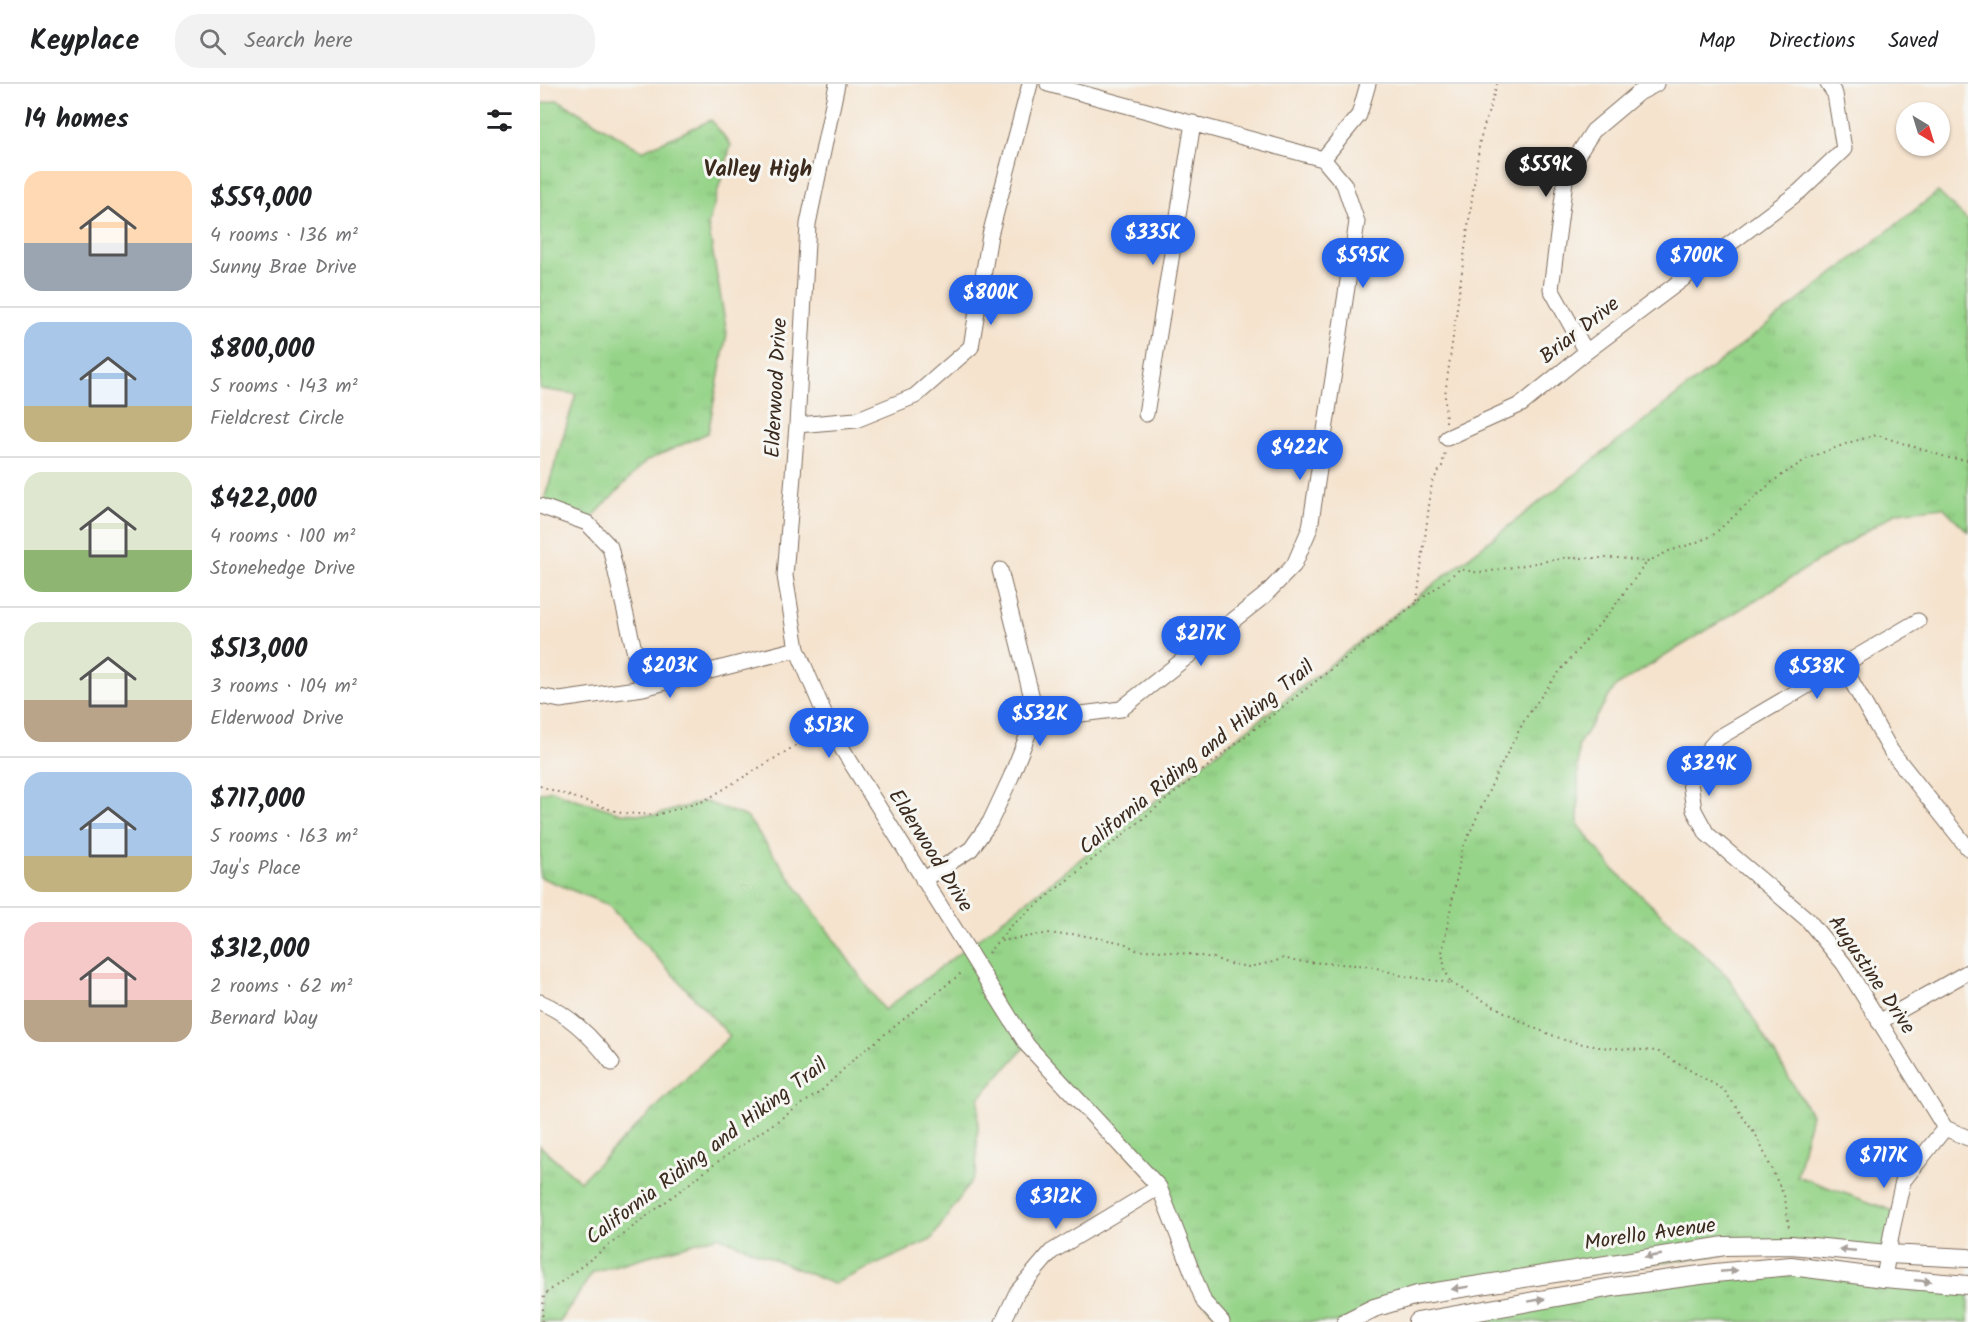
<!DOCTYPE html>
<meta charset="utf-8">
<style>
:root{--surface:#fff;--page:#f2f2f2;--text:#202124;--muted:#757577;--line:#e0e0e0;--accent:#2563eb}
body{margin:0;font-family:Kalam,sans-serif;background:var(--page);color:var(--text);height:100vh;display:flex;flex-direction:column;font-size:22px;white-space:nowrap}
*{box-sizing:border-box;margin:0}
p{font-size:20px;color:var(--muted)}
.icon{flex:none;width:33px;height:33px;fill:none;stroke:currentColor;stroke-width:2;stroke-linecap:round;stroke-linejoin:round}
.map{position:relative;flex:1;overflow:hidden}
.sheet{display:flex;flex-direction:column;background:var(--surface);width:540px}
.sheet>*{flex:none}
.needle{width:39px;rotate:142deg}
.tools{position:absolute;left:1356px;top:18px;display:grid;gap:12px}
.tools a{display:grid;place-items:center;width:54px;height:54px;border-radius:50%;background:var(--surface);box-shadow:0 2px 4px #0004;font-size:30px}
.price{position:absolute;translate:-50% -51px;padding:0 14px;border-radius:21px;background:var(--accent);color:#fff;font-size:20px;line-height:39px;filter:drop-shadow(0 2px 3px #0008)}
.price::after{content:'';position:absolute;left:50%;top:36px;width:18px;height:14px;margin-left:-9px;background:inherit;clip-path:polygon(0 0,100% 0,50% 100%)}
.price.current{background:#222;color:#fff}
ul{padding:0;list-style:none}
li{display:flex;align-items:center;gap:18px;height:150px;padding:0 24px}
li+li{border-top:2px solid var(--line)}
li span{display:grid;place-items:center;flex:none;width:168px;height:120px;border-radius:18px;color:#555}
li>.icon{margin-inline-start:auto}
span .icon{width:72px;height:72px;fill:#fffc;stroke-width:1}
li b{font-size:26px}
h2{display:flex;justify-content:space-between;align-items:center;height:72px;padding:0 24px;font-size:26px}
header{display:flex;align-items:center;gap:36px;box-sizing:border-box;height:84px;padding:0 30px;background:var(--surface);border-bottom:2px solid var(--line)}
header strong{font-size:28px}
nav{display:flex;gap:33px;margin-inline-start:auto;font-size:21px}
.search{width:420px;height:54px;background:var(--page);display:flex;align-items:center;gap:15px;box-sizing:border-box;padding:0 21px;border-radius:24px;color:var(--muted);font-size:22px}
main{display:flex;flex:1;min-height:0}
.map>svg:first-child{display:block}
.grass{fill:url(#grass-tufts);stroke:#687f54;stroke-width:1.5}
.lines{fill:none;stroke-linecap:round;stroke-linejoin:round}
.minor-casing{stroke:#7c6b5c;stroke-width:17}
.tertiary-casing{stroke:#7c6b5c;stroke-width:20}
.path{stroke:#7c6b5c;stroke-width:2;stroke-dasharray:1.5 4.5;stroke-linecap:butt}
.minor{stroke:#fff;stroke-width:15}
.tertiary{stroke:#fff;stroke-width:18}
.oneway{fill:#a79f9a}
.labels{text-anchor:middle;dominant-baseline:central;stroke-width:6;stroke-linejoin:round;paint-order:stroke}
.street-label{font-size:21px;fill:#3b2a1e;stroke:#f6f6f2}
.neighbourhood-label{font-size:22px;font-weight:bold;fill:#3b2a1e;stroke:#f6f6f2}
</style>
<header>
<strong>Keyplace</strong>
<div class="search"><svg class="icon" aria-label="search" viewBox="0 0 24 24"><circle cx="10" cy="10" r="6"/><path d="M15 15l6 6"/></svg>Search here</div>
<nav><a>Map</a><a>Directions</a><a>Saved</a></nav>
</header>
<main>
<section class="sheet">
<h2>14 homes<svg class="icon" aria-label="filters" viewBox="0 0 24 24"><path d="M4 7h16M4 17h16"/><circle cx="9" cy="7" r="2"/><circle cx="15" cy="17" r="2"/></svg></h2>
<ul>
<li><span style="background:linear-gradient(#ffd9b3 60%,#9aa5b1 0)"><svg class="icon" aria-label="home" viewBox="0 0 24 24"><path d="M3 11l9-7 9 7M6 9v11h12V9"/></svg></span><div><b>$559,000</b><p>4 rooms · 136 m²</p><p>Sunny Brae Drive</p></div></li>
<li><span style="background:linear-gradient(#a9c7e8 70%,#c2b280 0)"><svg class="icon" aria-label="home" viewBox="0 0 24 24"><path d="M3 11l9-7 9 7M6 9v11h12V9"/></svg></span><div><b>$800,000</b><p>5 rooms · 143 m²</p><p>Fieldcrest Circle</p></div></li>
<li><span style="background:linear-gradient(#dfe7d0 65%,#8fb573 0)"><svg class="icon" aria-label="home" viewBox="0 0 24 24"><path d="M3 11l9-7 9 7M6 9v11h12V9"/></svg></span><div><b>$422,000</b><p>4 rooms · 100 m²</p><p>Stonehedge Drive</p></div></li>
<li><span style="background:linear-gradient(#dfe7d0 65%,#b9a48a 0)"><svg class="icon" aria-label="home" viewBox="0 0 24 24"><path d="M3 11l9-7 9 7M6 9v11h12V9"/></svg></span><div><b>$513,000</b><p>3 rooms · 104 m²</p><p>Elderwood Drive</p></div></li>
<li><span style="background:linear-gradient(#a9c7e8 70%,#c2b280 0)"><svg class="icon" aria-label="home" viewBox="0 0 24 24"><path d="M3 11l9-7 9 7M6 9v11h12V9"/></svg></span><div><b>$717,000</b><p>5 rooms · 163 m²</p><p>Jay's Place</p></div></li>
<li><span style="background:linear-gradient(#f6c9c9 65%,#b9a48a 0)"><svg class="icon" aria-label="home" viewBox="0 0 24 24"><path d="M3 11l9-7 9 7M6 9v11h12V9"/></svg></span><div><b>$312,000</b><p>2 rooms · 62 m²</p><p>Bernard Way</p></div></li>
</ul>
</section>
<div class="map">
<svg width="1428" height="1238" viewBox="0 0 1428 1238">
<defs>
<pattern id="grass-tufts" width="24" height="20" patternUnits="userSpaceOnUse" patternTransform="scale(1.5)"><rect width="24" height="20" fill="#96d489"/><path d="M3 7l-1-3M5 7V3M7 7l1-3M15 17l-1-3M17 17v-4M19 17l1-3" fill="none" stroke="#82b676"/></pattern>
</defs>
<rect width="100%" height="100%" fill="#f6f6f2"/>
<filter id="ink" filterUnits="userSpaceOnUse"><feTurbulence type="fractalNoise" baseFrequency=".0167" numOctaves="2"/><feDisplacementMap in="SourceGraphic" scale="12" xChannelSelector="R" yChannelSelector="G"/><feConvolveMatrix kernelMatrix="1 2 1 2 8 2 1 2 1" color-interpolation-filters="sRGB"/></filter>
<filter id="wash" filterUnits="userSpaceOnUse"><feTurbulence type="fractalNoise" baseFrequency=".008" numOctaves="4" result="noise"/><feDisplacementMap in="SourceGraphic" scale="24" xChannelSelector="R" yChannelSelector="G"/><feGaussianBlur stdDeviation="1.35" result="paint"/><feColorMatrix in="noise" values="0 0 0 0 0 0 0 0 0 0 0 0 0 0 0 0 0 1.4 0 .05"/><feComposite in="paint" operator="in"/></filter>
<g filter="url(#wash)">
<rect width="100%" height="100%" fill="#f5e3ce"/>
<path class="grass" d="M18,16L102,67L171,36L191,61L168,141L187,249L168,349L106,377L47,439L2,423L36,310L0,305V20Z
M1398,108L1428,137V448L1403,423L1357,428L1075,603L1038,661V740L1072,784L1188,893L1271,1030L1257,1092L1356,1128L1346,1170L1251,1161L877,1211L806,1238H682L664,1218L619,1103L487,961L439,1014L436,1090L391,1156L293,1200L178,1152L53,1188L20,1238H0V1062L40,1097L190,952L68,821L0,793V709L12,706L32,714L81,729L116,731L164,717L207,733L344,926L426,864Z
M1251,1182L1428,1201V1238H877Z"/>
</g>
<g filter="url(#ink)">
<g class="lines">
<g class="minor-casing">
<path id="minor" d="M297,0L268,140L257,341L245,492L257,565L293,650L487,961L619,1103L664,1218L682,1238
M783,75L819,31L828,0
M1046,268L1011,205L1026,89L1053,47L1097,10L1116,0
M606,330L653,39
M257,341L316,336L375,312L431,263L450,151L490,0
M907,354L982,320L1046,268L1260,107L1304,65L1295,10L1288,0
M0,422L47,439L70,463L103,604
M1378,537L1178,654L1159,676L1150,698L1154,726L1167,750L1268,836L1304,880L1405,1044L1428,1054
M1303,582L1351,667L1428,764
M0,612L20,616L103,604L257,565
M496,630H541L581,625L724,512L754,481L770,444L817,138L804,100L783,75L508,0
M383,796L431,765L450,738L471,693L496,630L460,486
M0,918C29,930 53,954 72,979
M1339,938L1428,888
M1344,1194L1352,1146L1363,1097L1405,1044
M463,1238L477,1208L511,1168L619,1103"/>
</g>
<g class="tertiary-casing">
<path id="tertiary" d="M806,1238L834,1224L877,1211L1185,1162L1251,1161L1348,1170L1428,1174
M877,1238L1073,1203L1175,1189L1251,1182L1344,1194L1428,1201"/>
</g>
<path class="path" d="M906,338L905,311L940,56L957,0
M877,517L892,398L902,382L905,368
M0,702L81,729L116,731L164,717L255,662L280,654
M461,857L510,849L523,851L535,850L584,859L598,867L612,866L641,869L674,874L689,880L709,883L733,878L744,874L754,877L830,882L863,892L911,899L905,886L902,869L922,766L957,689L985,635L1015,593L1072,525L1107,478
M448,869L471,842L616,724L712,647L920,485L939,489L1024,474H1079L1107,478L1129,467L1152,460L1172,452L1233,397L1268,374L1311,358L1337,351L1409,374L1428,376
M911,899L994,944L1027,957L1059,963L1117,967L1184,1006L1217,1053L1245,1114L1249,1144
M2,1238L4,1211L180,1076L280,1008L315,974L424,887"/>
<use href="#minor" class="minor"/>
<use href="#tertiary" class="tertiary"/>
</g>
<defs><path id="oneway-solid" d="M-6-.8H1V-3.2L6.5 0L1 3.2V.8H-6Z" transform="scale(1.5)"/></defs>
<g class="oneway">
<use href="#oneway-solid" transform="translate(1307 1166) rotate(-175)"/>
<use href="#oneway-solid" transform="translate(1113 1172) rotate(172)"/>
<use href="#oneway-solid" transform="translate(1189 1187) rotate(-5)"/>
<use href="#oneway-solid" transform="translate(1383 1197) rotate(5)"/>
<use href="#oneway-solid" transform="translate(920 1204) rotate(171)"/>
<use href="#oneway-solid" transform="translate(997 1216) rotate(-10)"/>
</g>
</g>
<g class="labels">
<g class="street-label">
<text transform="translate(1040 247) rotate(-38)">Briar Drive</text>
<text transform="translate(237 304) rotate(-87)">Elderwood Drive</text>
<text transform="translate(657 674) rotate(-39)">California Riding and Hiking Trail</text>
<text transform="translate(390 767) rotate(58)">Elderwood Drive</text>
<text transform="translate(1331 891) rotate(56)">Augustine Drive</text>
<text transform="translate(167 1068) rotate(-37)">California Riding and Hiking Trail</text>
<text transform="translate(1110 1151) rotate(-8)">Morello Avenue</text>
</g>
<g class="neighbourhood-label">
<text x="218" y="86">Valley High</text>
</g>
</g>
</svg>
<div class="tools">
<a><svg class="needle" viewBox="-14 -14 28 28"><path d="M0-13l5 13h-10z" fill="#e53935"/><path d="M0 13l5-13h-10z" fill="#757577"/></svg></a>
</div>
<b class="price current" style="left:1006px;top:114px">$559K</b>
<b class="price" style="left:613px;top:182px">$335K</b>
<b class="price" style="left:823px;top:205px">$595K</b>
<b class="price" style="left:1157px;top:205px">$700K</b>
<b class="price" style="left:451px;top:242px">$800K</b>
<b class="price" style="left:760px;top:397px">$422K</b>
<b class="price" style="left:661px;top:583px">$217K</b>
<b class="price" style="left:130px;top:615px">$203K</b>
<b class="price" style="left:1277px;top:616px">$538K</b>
<b class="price" style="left:500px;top:663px">$532K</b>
<b class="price" style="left:289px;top:675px">$513K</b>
<b class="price" style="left:1169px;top:713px">$329K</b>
<b class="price" style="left:1344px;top:1105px">$717K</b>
<b class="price" style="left:516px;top:1146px">$312K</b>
</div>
</main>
